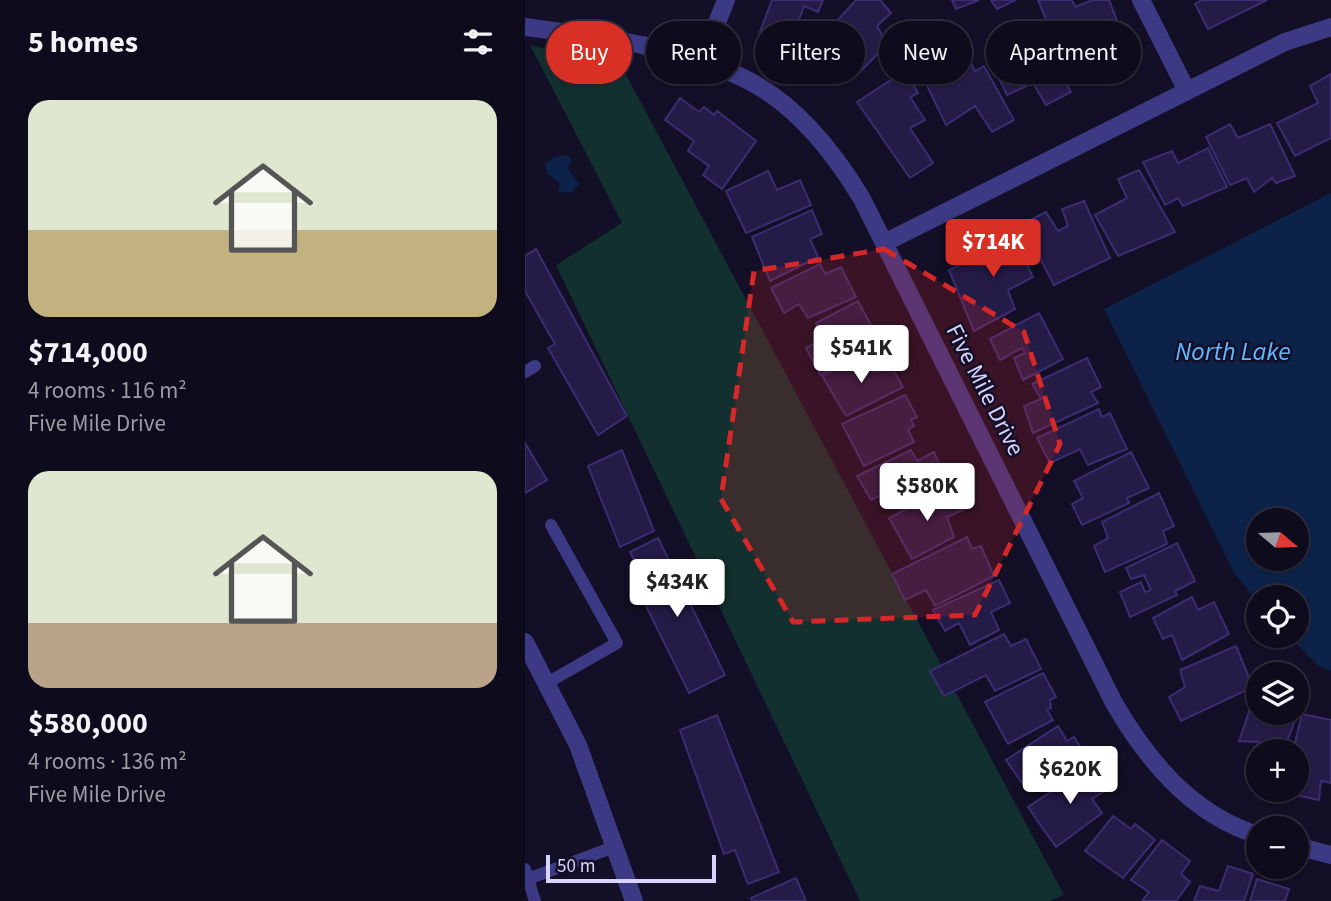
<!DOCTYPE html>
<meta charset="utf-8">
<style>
:root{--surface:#0e0b1c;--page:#1c1929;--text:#f1f3f6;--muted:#9b9ba3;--line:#2e2b3b;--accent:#d93025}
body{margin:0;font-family:"Source Sans 3",sans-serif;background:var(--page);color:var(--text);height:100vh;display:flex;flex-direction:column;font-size:26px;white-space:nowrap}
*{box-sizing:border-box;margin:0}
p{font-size:23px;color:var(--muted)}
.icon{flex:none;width:38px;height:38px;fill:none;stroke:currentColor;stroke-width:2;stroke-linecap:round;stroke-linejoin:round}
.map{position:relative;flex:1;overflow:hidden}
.sheet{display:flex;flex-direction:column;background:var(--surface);width:525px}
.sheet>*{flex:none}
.hud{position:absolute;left:21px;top:21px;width:665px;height:63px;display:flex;gap:14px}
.needle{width:46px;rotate:109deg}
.fabs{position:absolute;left:721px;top:508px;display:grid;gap:14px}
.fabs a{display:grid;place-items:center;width:63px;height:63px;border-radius:50%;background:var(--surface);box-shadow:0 2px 5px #0004,0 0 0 2px var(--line);font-size:35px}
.scale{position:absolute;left:21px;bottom:18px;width:170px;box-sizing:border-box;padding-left:7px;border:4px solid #d9d4ff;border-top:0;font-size:19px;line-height:24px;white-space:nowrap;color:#d9d4ff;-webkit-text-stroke:5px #130f26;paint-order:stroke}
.price{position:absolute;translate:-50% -60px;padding:0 16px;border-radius:7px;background:#fff;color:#222;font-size:23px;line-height:46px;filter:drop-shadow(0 2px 4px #0008)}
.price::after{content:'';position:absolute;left:50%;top:42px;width:21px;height:16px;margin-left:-10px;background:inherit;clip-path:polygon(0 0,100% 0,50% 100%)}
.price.active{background:var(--accent);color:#fff}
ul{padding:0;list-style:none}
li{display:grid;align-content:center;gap:14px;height:371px;padding:0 28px}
li span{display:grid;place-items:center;height:217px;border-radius:21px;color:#555}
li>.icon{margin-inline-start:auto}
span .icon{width:126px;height:126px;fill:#fffc;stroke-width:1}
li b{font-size:30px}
h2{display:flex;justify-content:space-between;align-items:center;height:84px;padding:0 28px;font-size:30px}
.tag{padding:0 24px;border-radius:32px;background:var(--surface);box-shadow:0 2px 5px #0004,0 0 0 2px var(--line);font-size:24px;line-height:63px}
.tag.active{background:var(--accent);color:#fff}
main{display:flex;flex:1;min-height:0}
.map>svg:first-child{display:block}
.park{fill:#12302f}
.water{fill:#0c2248;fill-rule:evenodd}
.building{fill:#241b47;stroke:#3b2d73;stroke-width:2}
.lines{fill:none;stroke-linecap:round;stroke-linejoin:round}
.service{stroke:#3d3a85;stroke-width:12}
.minor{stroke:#3d3a85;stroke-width:18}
.tertiary{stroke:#3d3a85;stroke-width:18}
.marked{fill:#d62828;fill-opacity:0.2;stroke:#d62828;stroke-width:5;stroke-dasharray:14 9;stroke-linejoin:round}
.labels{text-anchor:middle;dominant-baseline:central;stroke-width:5;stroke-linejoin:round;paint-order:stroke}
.street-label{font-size:24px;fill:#d9d4ff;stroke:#130f26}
.water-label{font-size:26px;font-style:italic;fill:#62b6ff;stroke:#130f26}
</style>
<main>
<section class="sheet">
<h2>5 homes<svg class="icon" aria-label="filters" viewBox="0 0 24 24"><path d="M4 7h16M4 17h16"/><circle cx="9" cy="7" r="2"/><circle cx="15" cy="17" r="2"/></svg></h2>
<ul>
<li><span style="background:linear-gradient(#dfe7d0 60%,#c2b280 0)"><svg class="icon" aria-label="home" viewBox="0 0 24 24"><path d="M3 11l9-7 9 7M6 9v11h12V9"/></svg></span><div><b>$714,000</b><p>4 rooms · 116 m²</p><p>Five Mile Drive</p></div></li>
<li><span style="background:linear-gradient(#dfe7d0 70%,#b9a48a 0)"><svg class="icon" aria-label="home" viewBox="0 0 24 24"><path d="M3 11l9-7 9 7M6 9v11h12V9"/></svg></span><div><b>$580,000</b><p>4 rooms · 136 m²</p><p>Five Mile Drive</p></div></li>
</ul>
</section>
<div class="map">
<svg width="806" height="901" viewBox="0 0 806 901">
<rect width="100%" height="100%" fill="#130f26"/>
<path class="park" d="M5,45L98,69L539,895L524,901H335L31,265L97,223Z"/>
<path class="water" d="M43,155L47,160L43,168L54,184L46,193L33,192L35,184L22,173L20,164L29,157Z
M806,193V671L794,666L762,635H772V597H733V602L709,573L579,309ZM733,520H772V558H733Z"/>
<path class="building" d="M247,0H298L293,12L279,6L266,42L235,32Z
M331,0H355L366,13L352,26L362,44L333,74L326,67L319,77L287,48Z
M427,0H454L431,9Z
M466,0H491L472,9Z
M513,0H547L550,7L568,0H584L607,60L564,80L546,39L531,44Z
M677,0H742L683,29L670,4Z
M510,42L524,67L532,65L546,92L521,105L508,83L482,95L467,64Z
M415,55L422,67L441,55L450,71L459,66L489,120L467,132L450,106L421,125L393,67Z
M380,71L393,93L385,97L400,120L385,128L408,163L385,178L332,102Z
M806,74V138L770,156L752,123L793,103L785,86Z
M155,98L174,112L179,107L189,115L192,111L231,141L197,189L178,175L184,166L163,151L169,141L140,120Z
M705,124L713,138L745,124L770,176L751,183L747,178L729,192L722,178L705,185L681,137Z
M683,148L702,187L658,206L653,198L640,205L618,162L647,151L653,163Z
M614,170L650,232L593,256L570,215L602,198L593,179Z
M243,171L252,190L275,180L286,205L221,233L201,191Z
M559,201L585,258L529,285L497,224L521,212L533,231L543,226L537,209Z
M287,210L297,234L285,239L293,257L245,281L227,237Z
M494,226L509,259L501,262L508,277L483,290L490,309L449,331L424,270L457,254L462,263L472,258L465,240Z
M11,249L102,416L73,435L23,348L30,344L0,291V256Z
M295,264L300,274L316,267L331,297L283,318L274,304L259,313L246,288Z
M333,301L349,331L342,334L346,348L295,375L281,348L298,339L291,323Z
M514,313L538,359L498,380L489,358L500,353L497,348L475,360L465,339Z
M339,356L349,372L365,364L378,387L321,416L297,376Z
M562,358L576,387L566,392L573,403L508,433L499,406L516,399L507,384Z
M380,395L392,417L386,420L389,426L383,430L389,442L339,466L317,424Z
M574,409L577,417L585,413L602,449L563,465L555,449L525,463L512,438Z
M0,443L22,480L0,493Z
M97,450L129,531L95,547L63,466Z
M386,450L392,461L409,452L423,484L375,505L367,490L346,500L332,476Z
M606,452L624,488L602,498L604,503L557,525L547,504L558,498L549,481Z
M427,486L438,510L422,517L429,537L387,559L364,518Z
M634,493L649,526L638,531L642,544L580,572L569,546L583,538L577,522Z
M442,537L447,549L456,546L469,576L410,606L401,590L380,600L367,574Z
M133,538L200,675L164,693L120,604L129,599L105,552Z
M652,543L670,581L650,591L652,595L605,617L595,592L616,582L620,592L626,590L619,575L606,579L601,568Z
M474,580L485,603L466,612L474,630L445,645L434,623L420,631L408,610Z
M667,597L673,610L689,602L704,634L657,660L647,635L638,639L628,618Z
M479,634L486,646L501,639L516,669L470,691L461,675L419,696L405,671Z
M711,646L728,687L656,721L644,697L660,687L655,670Z
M518,673L531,697L525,700L526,708L522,710L528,720L483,744L460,702Z
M729,697L733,699V712L773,713L758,751H733V779L720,774L729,747L732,748L734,742L714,741Z
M777,714L806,720V783L796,781L794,800L757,792L758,789H772V751H768Z
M192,715L254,872L223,884L210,850L199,854L155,730Z
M533,726L542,741L549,737L565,762L525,786L514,772L497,783L481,760Z
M567,765L583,789L567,799L577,813L531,847L503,807Z
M588,816L606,829L610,824L630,840L598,878L560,851Z
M637,840L665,861L656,874L665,882L651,901H617L624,892L606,880Z
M703,866L728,874L719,901H669L675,886L694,891Z
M271,878L281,901H227L226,898Z
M732,879L764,889L760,901H725Z"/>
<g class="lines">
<path class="service" d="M0,372L10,366
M22,683L92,643L26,525
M0,869L10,901
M0,880L89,847"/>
<path class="minor" d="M616,0L662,91
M0,27C76,37 159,46 228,83C275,109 310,154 337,199L589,703C622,760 667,815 733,835
M176,63L201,0
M359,243L760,42L806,27
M772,846L806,855"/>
<path class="tertiary" d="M0,642L53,745L109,901"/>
</g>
<path class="marked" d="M359,249L499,332L535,444L450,615L268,622L196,499L229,271Z"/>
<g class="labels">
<g class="street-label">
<text transform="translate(460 390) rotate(63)">Five Mile Drive</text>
</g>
<g class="water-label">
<text x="708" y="351">North Lake</text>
</g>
</g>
</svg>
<div class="fabs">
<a><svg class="needle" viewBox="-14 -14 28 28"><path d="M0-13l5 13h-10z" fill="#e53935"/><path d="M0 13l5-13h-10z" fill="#9b9ba3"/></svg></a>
<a><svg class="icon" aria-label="locate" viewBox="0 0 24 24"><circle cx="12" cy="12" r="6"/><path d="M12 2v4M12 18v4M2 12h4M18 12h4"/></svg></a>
<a><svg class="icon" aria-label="layers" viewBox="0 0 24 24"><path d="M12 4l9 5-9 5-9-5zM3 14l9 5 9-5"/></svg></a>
<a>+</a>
<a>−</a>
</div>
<div class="scale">50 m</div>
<b class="price active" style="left:468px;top:279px">$714K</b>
<b class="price" style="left:336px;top:385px">$541K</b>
<b class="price" style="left:402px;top:523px">$580K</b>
<b class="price" style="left:152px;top:619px">$434K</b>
<b class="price" style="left:545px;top:806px">$620K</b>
<div class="hud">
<a class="tag active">Buy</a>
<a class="tag">Rent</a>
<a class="tag">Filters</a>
<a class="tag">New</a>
<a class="tag">Apartment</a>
</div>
</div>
</main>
